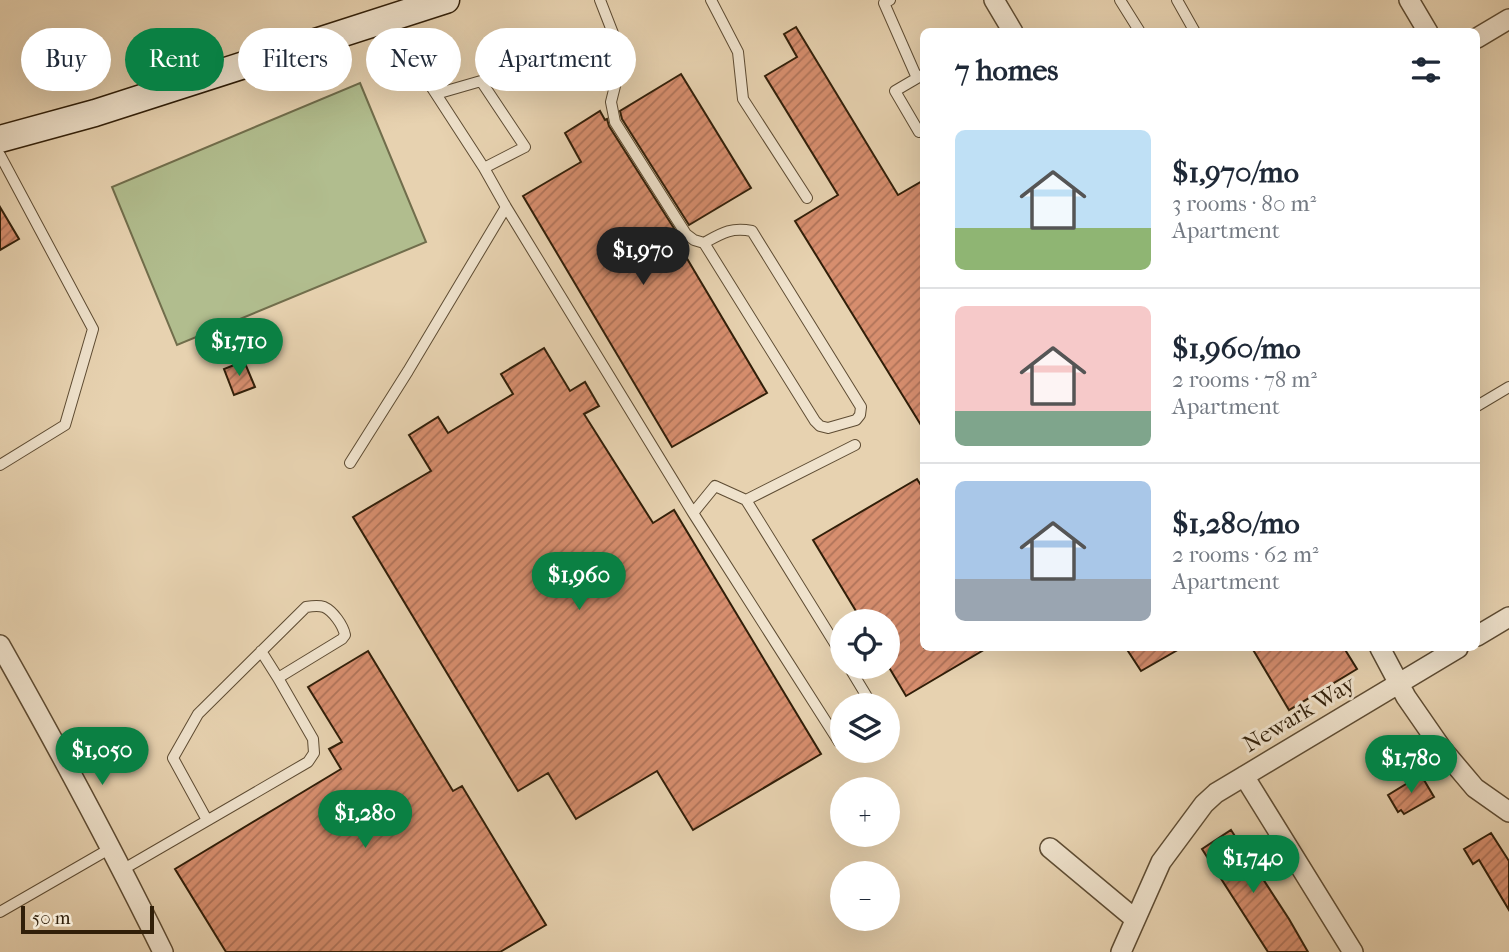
<!DOCTYPE html>
<meta charset="utf-8">
<style>
:root{--surface:#fff;--page:#f2f2f3;--text:#1f2937;--muted:#747a83;--line:#e0e1e3;--accent:#0b8043}
body{margin:0;font-family:"IM FELL French Canon",serif;background:var(--page);color:var(--text);height:100vh;display:flex;flex-direction:column;font-size:26px;white-space:nowrap}
*{box-sizing:border-box;margin:0}
p{font-size:23px;color:var(--muted)}
.icon{flex:none;width:38px;height:38px;fill:none;stroke:currentColor;stroke-width:2;stroke-linecap:round;stroke-linejoin:round}
.map{position:relative;flex:1;overflow:hidden}
.drawer{position:absolute;left:920px;top:28px;width:560px;height:623px;display:flex;flex-direction:column;background:var(--surface);border-radius:10px;box-shadow:0 7px 28px #0002}
.drawer>*{flex:none}
.top-card{position:absolute;left:21px;top:28px;width:665px;height:63px;display:flex;gap:14px}
.buttons{position:absolute;left:830px;top:609px;display:grid;gap:14px}
.buttons a{display:grid;place-items:center;width:70px;height:70px;border-radius:50%;background:var(--surface);box-shadow:0 7px 28px #0002;font-size:35px}
.scale{position:absolute;left:21px;bottom:18px;width:133px;box-sizing:border-box;padding-left:7px;border:4px solid #311f09;border-top:0;font-size:19px;line-height:24px;white-space:nowrap;color:#311f09;-webkit-text-stroke:5px #efe2cc;paint-order:stroke}
.price{position:absolute;translate:-50% -60px;padding:0 16px;border-radius:24px;background:var(--accent);color:#fff;font-size:23px;line-height:46px;filter:drop-shadow(0 2px 4px #0008)}
.price::after{content:'';position:absolute;left:50%;top:42px;width:21px;height:16px;margin-left:-10px;background:inherit;clip-path:polygon(0 0,100% 0,50% 100%)}
.price.selected{background:#222;color:#fff}
ul{padding:0;list-style:none}
li{display:flex;align-items:center;gap:21px;height:175px;padding:0 35px}
li+li{border-top:2px solid var(--line)}
li span{display:grid;place-items:center;flex:none;width:196px;height:140px;border-radius:10px;color:#555}
li>.icon{margin-inline-start:auto}
span .icon{width:84px;height:84px;fill:#fffc;stroke-width:1}
li b{font-size:30px}
h2{display:flex;justify-content:space-between;align-items:center;height:84px;padding:0 35px;font-size:30px}
.pill{padding:0 24px;border-radius:32px;background:var(--surface);box-shadow:0 7px 28px #0002;font-size:24px;line-height:63px}
.pill.selected{background:var(--accent);color:#fff}
.map>svg:first-child{display:block}
.garden{fill:#b1bd8e;stroke:#716e4c;stroke-width:2}
.building{fill:url(#building-hatch);stroke:#311f09;stroke-width:2}
.lines{fill:none;stroke-linecap:round;stroke-linejoin:round}
.lane-casing{stroke:#5e4c33;stroke-width:12}
.street-casing{stroke:#5e4c33;stroke-width:22}
.secondary-casing{stroke:#311f09;stroke-width:29}
.lane{stroke:#efe2cc;stroke-width:10}
.street{stroke:#efe2cc;stroke-width:19}
.secondary{stroke:#efe2cc;stroke-width:26}
.labels{text-anchor:middle;dominant-baseline:central;stroke-width:6;stroke-linejoin:round;paint-order:stroke}
.street-label{font-size:23px;fill:#311f09;stroke:#efe2cc}
</style>
<div class="map">
<svg width="1509" height="952" viewBox="0 0 1509 952">
<defs>
<pattern id="building-hatch" width="6" height="6" patternUnits="userSpaceOnUse" patternTransform="scale(1.75)"><rect width="6" height="6" fill="#d78e6e"/><path d="M-1 1l2-2M0 6l6-6M5 7l2-2" fill="none" stroke="#af7359"/></pattern>
</defs>
<rect width="100%" height="100%" fill="#e7d2b0"/>
<filter id="stains"><feTurbulence type="fractalNoise" baseFrequency=".00286" numOctaves="4"/><feColorMatrix values="0 0 0 0 .2 0 0 0 0 .09 0 0 0 0 .02 0 0 0 .5 -.17"/></filter>
<radialGradient id="worn" r=".72"><stop offset=".6" stop-color="#630" stop-opacity="0"/><stop offset="1" stop-color="#630" stop-opacity=".3"/></radialGradient>
<path class="garden" d="M360,83L426,242L177,345L112,187Z"/>
<path class="building" d="M796,27L898,195L924,180V430L795,221L838,195L765,76L797,57L784,34Z
M681,74L751,188L689,225L622,119L620,111Z
M600,111L605,120L607,119L609,126L677,233L673,235L767,393L672,447L523,196L581,162L565,133Z
M0,207L19,239L0,250Z
M544,348L570,391L585,382L599,406L584,414L653,523L674,510L821,754L693,830L657,771L576,819L548,773L518,791L353,517L431,471L409,435L438,417L448,433L513,394L501,374Z
M244,361L255,387L234,395L224,369Z
M917,479L924,490V648H987L906,696L887,664V621H862L813,540Z
M1126,648H1181L1141,671Z
M1252,648H1344L1357,669L1289,710Z
M368,651L453,791L462,786L546,925L500,952H226L175,869L341,769L329,749L342,742L308,687Z
M1421,775L1434,797L1404,814L1401,810L1398,812L1388,795Z
M1231,830L1289,919L1308,952H1268L1202,849Z
M1491,833L1509,861V910L1479,860L1473,864L1464,849Z"/>
<g class="lines">
<g class="lane-casing">
<path id="lane" d="M600,0L616,41L618,74L611,102L615,122L686,234L694,240L704,243L815,421L820,426L828,428L856,420L860,415L861,407L752,231C731,227 722,233 704,243
M711,0L738,52L743,99L807,198
M890,0L884,3L917,78
M1120,0L1140,32
M1177,0L1195,32
M388,20L484,168L506,207L693,513L839,742L842,740
M924,74L895,91L919,132L924,129
M436,94L481,81L525,147L484,168
M0,155L93,329L65,425L0,465
M1477,406L1509,387
M350,463L408,371L506,207
M693,513L715,486L746,500
M261,651L278,678
M842,655L746,500L855,445
M849,667L872,705
M122,870L308,762L314,753L313,739L278,678L342,639L345,635C343,625 333,611 324,607C318,605 312,606 306,607L198,714L173,758L207,820
M0,912L111,848"/>
</g>
<g class="street-casing">
<path id="street" d="M994,0L1013,32
M1409,0L1428,32
M1477,38L1509,19
M1477,636L1509,617
M0,645C57,746 112,848 163,952
M1380,648L1406,697L1442,749L1475,788L1509,812
M1244,776L1353,952
M1050,848L1135,919
M1121,952L1161,862L1204,804L1216,793L1458,648"/>
</g>
<g class="secondary-casing">
<path id="secondary" d="M0,139L95,113L446,0"/>
</g>
<use href="#lane" class="lane"/>
<use href="#street" class="street"/>
<use href="#secondary" class="secondary"/>
</g>
<g class="labels">
<g class="street-label">
<text transform="translate(1299 714) rotate(-31)">Newark Way</text>
</g>
</g>
<rect width="100%" height="100%" filter="url(#stains)"/>
<rect width="100%" height="100%" fill="url(#worn)"/>
</svg>
<div class="buttons">
<a><svg class="icon" aria-label="locate" viewBox="0 0 24 24"><circle cx="12" cy="12" r="6"/><path d="M12 2v4M12 18v4M2 12h4M18 12h4"/></svg></a>
<a><svg class="icon" aria-label="layers" viewBox="0 0 24 24"><path d="M12 4l9 5-9 5-9-5zM3 14l9 5 9-5"/></svg></a>
<a>+</a>
<a>−</a>
</div>
<div class="scale">50 m</div>
<b class="price selected" style="left:643px;top:287px">$1,970</b>
<b class="price" style="left:239px;top:378px">$1,710</b>
<b class="price" style="left:579px;top:612px">$1,960</b>
<b class="price" style="left:102px;top:787px">$1,050</b>
<b class="price" style="left:1411px;top:795px">$1,780</b>
<b class="price" style="left:365px;top:850px">$1,280</b>
<b class="price" style="left:1253px;top:895px">$1,740</b>
<div class="top-card">
<a class="pill">Buy</a>
<a class="pill selected">Rent</a>
<a class="pill">Filters</a>
<a class="pill">New</a>
<a class="pill">Apartment</a>
</div>
<section class="drawer">
<h2>7 homes<svg class="icon" aria-label="filters" viewBox="0 0 24 24"><path d="M4 7h16M4 17h16"/><circle cx="9" cy="7" r="2"/><circle cx="15" cy="17" r="2"/></svg></h2>
<ul>
<li><span style="background:linear-gradient(#bfe0f5 70%,#8fb573 0)"><svg class="icon" aria-label="home" viewBox="0 0 24 24"><path d="M3 11l9-7 9 7M6 9v11h12V9"/></svg></span><div><b>$1,970/mo</b><p>3 rooms · 80 m²</p><p>Apartment</p></div></li>
<li><span style="background:linear-gradient(#f6c9c9 75%,#7fa58c 0)"><svg class="icon" aria-label="home" viewBox="0 0 24 24"><path d="M3 11l9-7 9 7M6 9v11h12V9"/></svg></span><div><b>$1,960/mo</b><p>2 rooms · 78 m²</p><p>Apartment</p></div></li>
<li><span style="background:linear-gradient(#a9c7e8 70%,#9aa5b1 0)"><svg class="icon" aria-label="home" viewBox="0 0 24 24"><path d="M3 11l9-7 9 7M6 9v11h12V9"/></svg></span><div><b>$1,280/mo</b><p>2 rooms · 62 m²</p><p>Apartment</p></div></li>
</ul>
</section>
</div>
